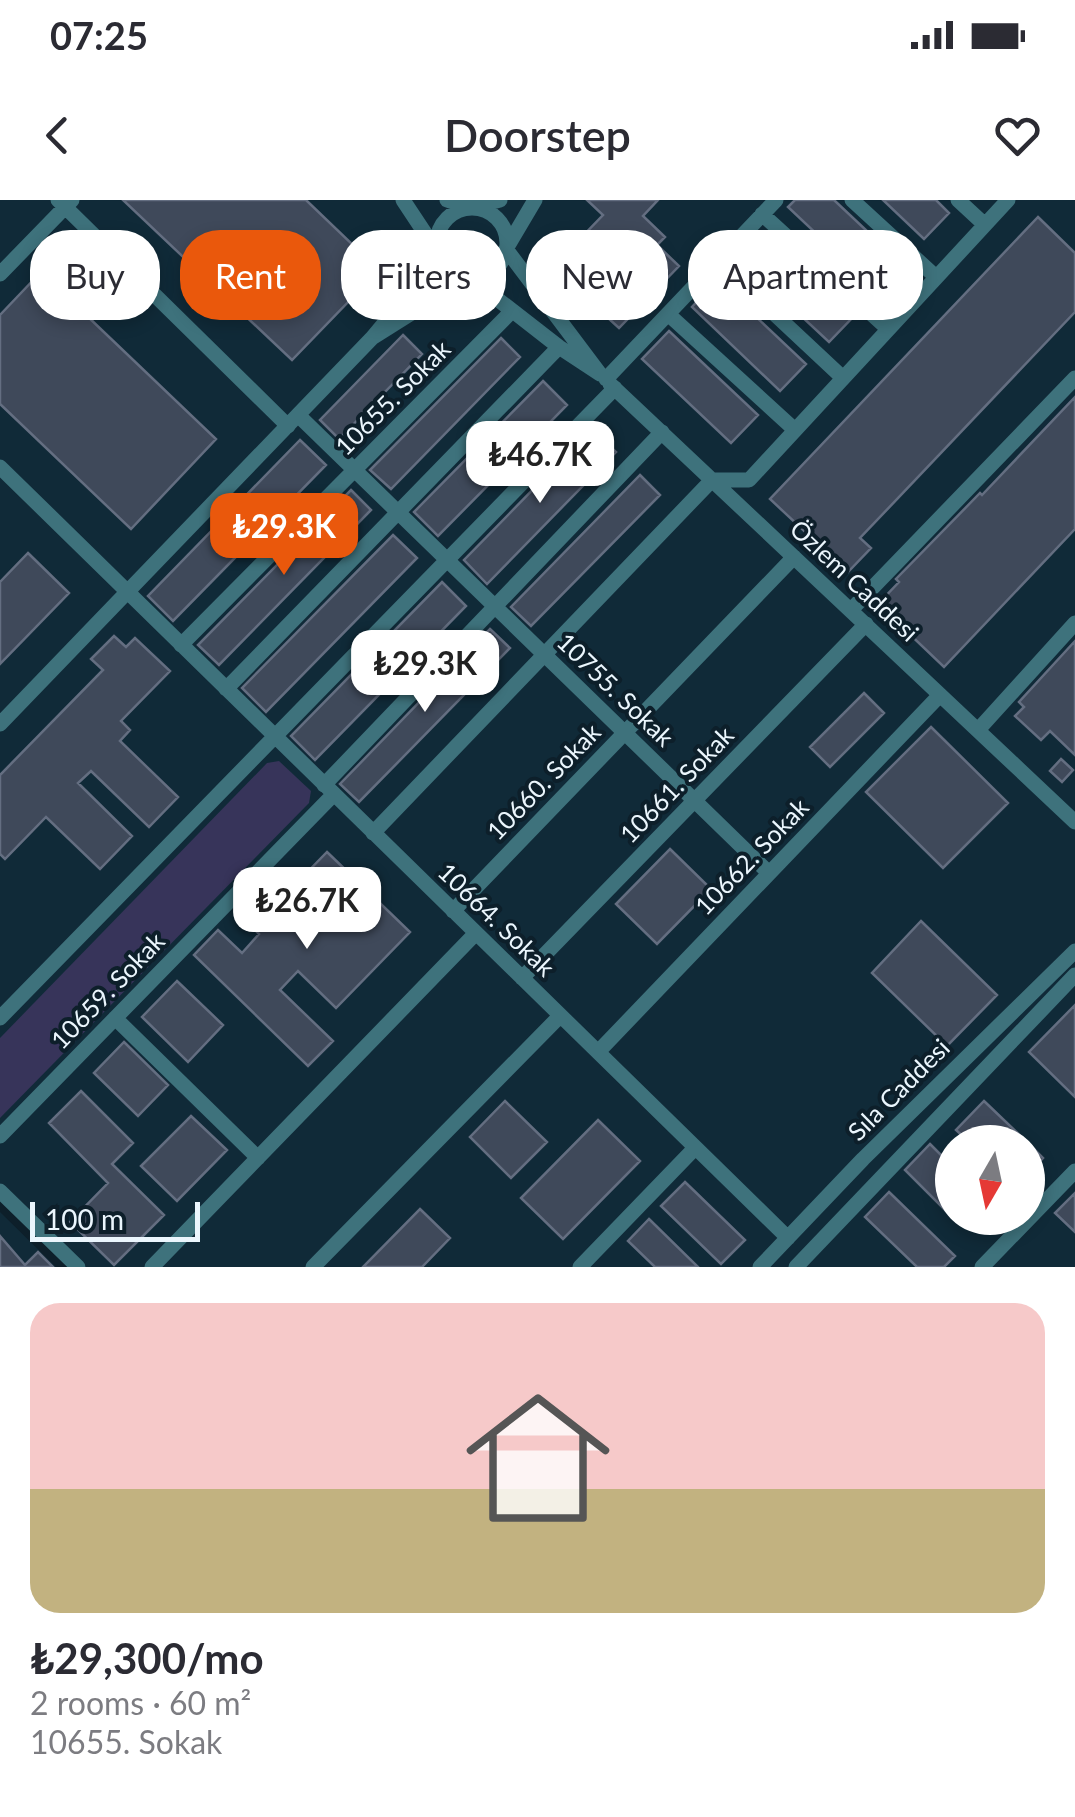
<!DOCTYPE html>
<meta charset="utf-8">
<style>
:root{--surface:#fff;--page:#f7f7f7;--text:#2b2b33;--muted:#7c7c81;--line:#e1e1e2;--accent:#ea580c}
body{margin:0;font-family:Lato,sans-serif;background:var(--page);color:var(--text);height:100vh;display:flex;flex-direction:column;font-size:38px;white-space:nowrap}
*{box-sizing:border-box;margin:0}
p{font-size:32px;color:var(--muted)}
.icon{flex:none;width:55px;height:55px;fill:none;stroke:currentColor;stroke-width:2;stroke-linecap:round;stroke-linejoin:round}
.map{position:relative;height:1067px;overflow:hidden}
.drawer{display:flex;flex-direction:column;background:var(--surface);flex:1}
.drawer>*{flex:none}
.banner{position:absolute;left:30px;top:30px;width:1015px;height:90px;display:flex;gap:20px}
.needle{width:65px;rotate:189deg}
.fabs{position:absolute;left:935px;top:925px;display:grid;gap:20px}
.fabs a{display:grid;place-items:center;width:110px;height:110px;border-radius:50%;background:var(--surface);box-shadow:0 5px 15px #0003;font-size:50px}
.scale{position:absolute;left:30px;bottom:25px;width:170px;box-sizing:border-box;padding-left:10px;border:5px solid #ebf6fd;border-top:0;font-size:28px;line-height:35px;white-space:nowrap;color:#ebf6fd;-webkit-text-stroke:8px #0d1f2a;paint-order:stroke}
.price{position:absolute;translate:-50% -85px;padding:0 22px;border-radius:20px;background:#fff;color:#222;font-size:32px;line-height:65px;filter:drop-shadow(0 2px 5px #0008)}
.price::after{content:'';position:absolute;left:50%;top:60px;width:30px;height:22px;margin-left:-15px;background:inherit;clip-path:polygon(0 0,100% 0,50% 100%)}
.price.selected{background:var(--accent);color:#fff}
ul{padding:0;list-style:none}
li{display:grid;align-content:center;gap:20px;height:530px;padding:0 30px}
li+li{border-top:2px solid var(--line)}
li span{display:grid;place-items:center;height:310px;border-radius:30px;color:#555}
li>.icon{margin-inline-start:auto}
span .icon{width:180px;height:180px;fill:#fffc;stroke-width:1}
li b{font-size:42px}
.chip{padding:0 35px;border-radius:40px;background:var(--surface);box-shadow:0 5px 15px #0003;font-size:35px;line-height:90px}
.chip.selected{background:var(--accent);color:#fff}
.status{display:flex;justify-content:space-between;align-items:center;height:70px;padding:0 50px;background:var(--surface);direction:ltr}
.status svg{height:28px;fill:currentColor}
header{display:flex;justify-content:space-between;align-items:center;height:130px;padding:0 30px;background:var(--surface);font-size:45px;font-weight:600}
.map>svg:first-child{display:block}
.built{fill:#102a38;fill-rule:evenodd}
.green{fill:#37345a}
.building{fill:#3f495a;stroke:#646e81;stroke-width:2.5}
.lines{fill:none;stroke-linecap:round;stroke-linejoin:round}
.minor{stroke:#3e727c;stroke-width:15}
.labels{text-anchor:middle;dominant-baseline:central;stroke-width:8;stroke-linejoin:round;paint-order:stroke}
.street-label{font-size:25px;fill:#ebf6fd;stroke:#0d1f2a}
</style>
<div class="status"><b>07:25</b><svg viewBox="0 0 49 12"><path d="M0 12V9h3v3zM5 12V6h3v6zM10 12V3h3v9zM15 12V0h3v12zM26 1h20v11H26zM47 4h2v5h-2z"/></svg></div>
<header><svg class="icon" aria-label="back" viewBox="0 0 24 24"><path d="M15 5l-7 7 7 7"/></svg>Doorstep<svg class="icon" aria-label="heart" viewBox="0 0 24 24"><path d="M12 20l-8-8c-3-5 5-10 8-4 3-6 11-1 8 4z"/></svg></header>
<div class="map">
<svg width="1075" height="1067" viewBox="0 0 1075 1067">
<rect width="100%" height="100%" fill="#0d1f2a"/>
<path class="built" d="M0,0H1075V1067H86L0,983ZM952,942H1028V1018H952Z
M0,1012L56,1067H0Z"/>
<path class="green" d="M279,561L311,591L309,603L0,918V838L267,563Z"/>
<path class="building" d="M123,0H306L379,70L292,160Z
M587,0H658L643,16L665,37L657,45L679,66L619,128L597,108L606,99L584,78L600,61L578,41L603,15Z
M795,0H834L902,64L877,91L788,7Z
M883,0H936L949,13L924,39Z
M1038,17L1075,53V112L860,338L871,348L848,372L770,299Z
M765,32L854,116L829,142L740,59Z
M41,72L216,239L131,329L0,204V115Z
M717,80L806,164L780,191L692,107Z
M669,131L758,215L731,243L642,159Z
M403,135L422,154L339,239L320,220Z
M501,138L520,157L391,289L370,270Z
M543,181L567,205L438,336L414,312Z
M1075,197V329L944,467L878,404L899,382L896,379L980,293L982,295Z
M592,229L616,252L487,384L464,360Z
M300,240L326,265L173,421L148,396Z
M640,275L660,295L531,426L511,407Z
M351,290L371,310L219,465L198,445Z
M393,335L417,358L266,512L242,488Z
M28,353L69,393L0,464V382Z
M442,382L466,406L315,560L291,536Z
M490,429L510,448L359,602L340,584Z
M114,436L126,447L135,438L170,471L121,521L130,530L120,541L178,597L149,627L91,571L78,583L132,636L100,669L46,617L5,659L0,654V575L103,470L91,459Z
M1075,441V555L1050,531L1041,540L1015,516L1024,507L1019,502Z
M864,493L884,513L830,567L810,547Z
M931,527L1008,603L943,668L866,592Z
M1061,559L1073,570L1062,582L1050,571Z
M670,649L711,689L657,744L616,704Z
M327,652L410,732L336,808L298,771L280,790L333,841L308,866L194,755L218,730L242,753L259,734L253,728Z
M921,721L997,795L947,846L872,773Z
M177,781L223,825L188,862L142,817Z
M1075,805V897L1029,852Z
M124,842L168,885L138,916L94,873Z
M81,891L133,943L112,964L164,1015L114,1065L70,1022L108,983L49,923Z
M505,901L547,942L511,978L470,937Z
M984,901L1027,942H969L956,930Z
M191,916L227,950L177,1001L141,966Z
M598,920L640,961L563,1039L521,998Z
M1028,943L1043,958L1028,974Z
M930,944L952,966V1017L905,970Z
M685,982L745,1040L721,1064L661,1006Z
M889,992L955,1056L944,1067H917L865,1017Z
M1075,993V1032L1055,1013Z
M420,1009L450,1038L422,1067H363Z
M649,1019L698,1067H655L628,1041Z
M0,1036L25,1065L38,1052L53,1067H0Z"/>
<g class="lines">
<path class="minor" d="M58,0L288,226
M403,0L438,53L426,73L372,138L469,77L559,147L600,174L506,49L535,0
M447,0L470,8L500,0
M852,0L936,77
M958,0L985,25
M437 43a35 35 0 1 1 70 0a35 35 0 1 1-70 0Z
M762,14L888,129
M718,61L843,178
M0,74L72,0
M668,114L795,230
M606,179L776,0
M610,184L1075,622
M298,215L769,673
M0,267L788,1038
M851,410L1075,178
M181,445L511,112
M226,489L559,147
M0,524L372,138
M978,530L1075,423
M324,585L662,232
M373,633L712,280H749L1008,0
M453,711L794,357
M522,778L866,424
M0,818L615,188
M115,818L258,958
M598,852L940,495
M0,936L334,594
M0,991L78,1067
M152,1067L476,733
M313,1067L560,816
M580,1067L695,948
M760,1067L863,959L1075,751
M796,1067L1075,775
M982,1067L1075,971"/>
</g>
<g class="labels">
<g class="street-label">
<text transform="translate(392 197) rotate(-45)">10655. Sokak</text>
<text transform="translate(855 380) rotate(43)">Özlem Caddesi</text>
<text transform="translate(616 489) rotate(44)">10755. Sokak</text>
<text transform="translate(543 581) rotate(-46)">10660. Sokak</text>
<text transform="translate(676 584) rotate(-46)">10661. Sokak</text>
<text transform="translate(751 656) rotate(-46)">10662. Sokak</text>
<text transform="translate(497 719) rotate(44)">10664. Sokak</text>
<text transform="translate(107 790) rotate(-46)">10659. Sokak</text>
<text transform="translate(898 889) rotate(-45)">Sıla Caddesi</text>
</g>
</g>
</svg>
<div class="fabs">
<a><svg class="needle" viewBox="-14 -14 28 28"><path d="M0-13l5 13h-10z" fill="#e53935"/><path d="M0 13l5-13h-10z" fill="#7c7c81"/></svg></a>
</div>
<div class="scale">100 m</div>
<b class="price" style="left:540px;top:306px">₺46.7K</b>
<b class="price selected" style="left:284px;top:378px">₺29.3K</b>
<b class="price" style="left:425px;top:515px">₺29.3K</b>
<b class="price" style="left:307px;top:752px">₺26.7K</b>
<div class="banner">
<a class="chip">Buy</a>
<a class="chip selected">Rent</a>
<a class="chip">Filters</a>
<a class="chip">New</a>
<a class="chip">Apartment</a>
</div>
</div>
<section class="drawer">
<ul>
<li><span style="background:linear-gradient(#f6c9c9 60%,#c2b280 0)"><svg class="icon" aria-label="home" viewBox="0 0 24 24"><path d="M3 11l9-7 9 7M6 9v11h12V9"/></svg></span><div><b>₺29,300/mo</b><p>2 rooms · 60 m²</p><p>10655. Sokak</p></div></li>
</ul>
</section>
